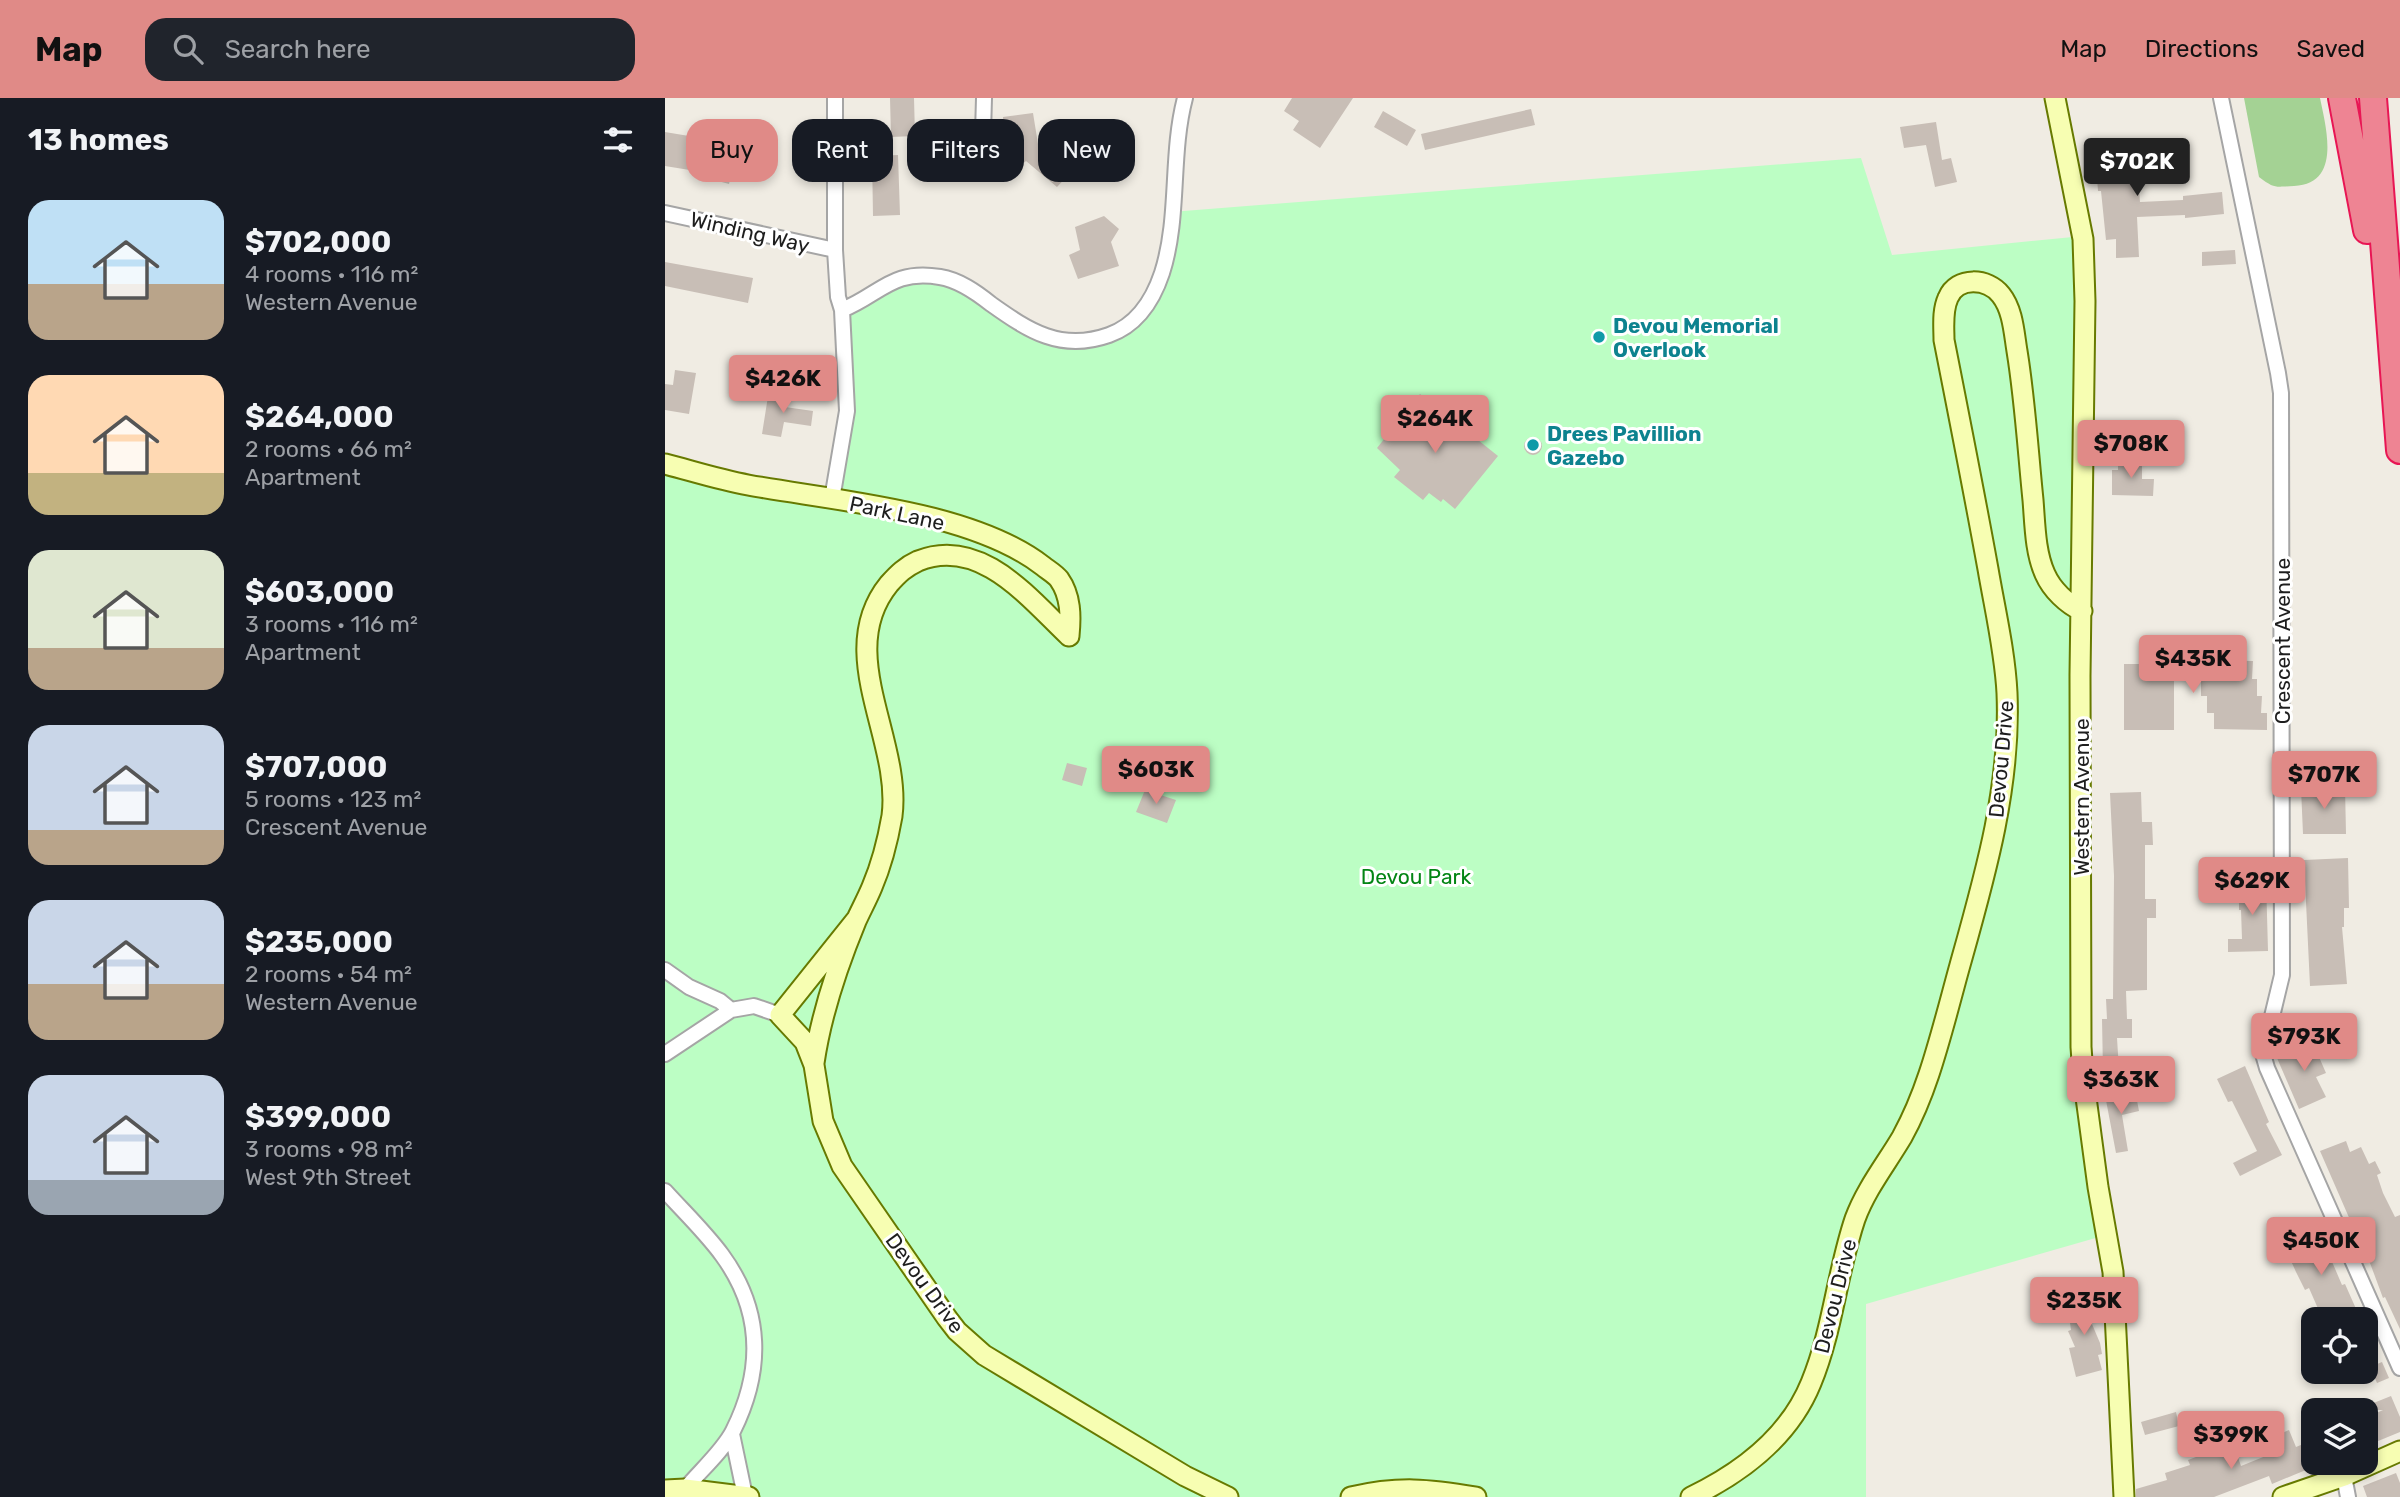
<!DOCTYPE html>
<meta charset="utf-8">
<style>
:root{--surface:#171b24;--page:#20242c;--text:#f1f3f6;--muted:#9ea1a6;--accent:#e08a87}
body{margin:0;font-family:Rubik,sans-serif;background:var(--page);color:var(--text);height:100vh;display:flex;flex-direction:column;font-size:26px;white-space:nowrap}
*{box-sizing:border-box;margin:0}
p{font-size:23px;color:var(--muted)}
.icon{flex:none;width:38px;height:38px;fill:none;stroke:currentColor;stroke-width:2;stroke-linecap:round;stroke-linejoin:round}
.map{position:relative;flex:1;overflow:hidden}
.details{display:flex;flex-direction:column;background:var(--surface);width:665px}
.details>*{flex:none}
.guide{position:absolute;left:21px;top:21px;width:665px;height:63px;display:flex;gap:14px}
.tools{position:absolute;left:1636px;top:1209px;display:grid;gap:14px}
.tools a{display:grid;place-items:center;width:77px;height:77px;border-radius:14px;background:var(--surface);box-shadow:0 4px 10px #0003;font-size:35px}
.price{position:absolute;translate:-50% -60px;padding:0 16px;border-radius:7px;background:var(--accent);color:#111;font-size:23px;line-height:46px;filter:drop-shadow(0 2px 4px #0008)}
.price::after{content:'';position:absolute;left:50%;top:42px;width:21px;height:16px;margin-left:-10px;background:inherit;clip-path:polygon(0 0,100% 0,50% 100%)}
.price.on{background:#222;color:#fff}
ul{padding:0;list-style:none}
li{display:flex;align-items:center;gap:21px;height:175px;padding:0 28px}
li span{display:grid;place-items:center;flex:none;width:196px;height:140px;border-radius:21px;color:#555}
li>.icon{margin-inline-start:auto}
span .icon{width:84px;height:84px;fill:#fffc;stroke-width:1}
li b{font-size:30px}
h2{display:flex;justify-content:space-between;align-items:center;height:84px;padding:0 28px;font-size:30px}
.tag{padding:0 24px;border-radius:21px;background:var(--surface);box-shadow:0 4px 10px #0003;font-size:24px;line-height:63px}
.tag.on{background:var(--accent);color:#111}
header{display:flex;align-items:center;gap:42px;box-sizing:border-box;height:98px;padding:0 35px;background:var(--accent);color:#111}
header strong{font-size:33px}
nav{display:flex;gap:38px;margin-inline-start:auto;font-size:24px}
.search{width:490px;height:63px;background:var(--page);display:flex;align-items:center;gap:18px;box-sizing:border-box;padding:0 24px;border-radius:21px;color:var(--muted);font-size:26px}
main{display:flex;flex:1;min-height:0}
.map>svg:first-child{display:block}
.forest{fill:#a4d294}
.park{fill:#bcfec4}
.building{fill:#c8beb6}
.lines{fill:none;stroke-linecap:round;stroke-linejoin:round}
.street-casing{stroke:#a5a5a5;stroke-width:18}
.secondary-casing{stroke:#677a00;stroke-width:23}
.highway-casing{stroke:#e81654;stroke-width:30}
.street{stroke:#fff;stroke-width:14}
.secondary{stroke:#f7feb2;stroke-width:19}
.highway{stroke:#ee8493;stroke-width:26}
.culture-dot{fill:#0f9aa8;stroke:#fff;stroke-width:2.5}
.labels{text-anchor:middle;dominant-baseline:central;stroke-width:6;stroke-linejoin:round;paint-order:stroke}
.street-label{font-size:21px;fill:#1e1e1e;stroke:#fff}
.culture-label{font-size:21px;font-weight:bold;fill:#0d838f;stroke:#fff;text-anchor:start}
.park-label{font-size:21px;fill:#038514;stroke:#fff}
</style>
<header>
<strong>Map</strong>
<div class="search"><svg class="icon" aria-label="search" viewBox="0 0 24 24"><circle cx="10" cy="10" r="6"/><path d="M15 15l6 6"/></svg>Search here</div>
<nav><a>Map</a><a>Directions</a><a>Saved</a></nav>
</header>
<main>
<section class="details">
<h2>13 homes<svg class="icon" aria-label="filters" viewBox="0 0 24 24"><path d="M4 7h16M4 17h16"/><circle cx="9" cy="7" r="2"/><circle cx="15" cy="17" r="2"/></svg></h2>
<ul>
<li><span style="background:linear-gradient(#bfe0f5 60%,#b9a48a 0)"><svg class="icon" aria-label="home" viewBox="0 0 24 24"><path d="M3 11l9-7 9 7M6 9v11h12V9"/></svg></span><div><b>$702,000</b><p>4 rooms · 116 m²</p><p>Western Avenue</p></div></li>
<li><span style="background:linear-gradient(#ffd9b3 70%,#c2b280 0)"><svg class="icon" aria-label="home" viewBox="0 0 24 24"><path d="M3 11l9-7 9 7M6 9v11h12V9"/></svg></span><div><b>$264,000</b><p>2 rooms · 66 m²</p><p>Apartment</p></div></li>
<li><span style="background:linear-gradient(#dfe7d0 70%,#b9a48a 0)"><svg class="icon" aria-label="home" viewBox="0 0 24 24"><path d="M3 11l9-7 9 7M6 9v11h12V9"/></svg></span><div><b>$603,000</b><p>3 rooms · 116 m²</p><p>Apartment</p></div></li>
<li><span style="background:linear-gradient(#c9d6e8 75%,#b9a48a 0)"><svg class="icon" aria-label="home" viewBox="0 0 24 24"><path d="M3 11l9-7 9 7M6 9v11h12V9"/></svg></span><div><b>$707,000</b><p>5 rooms · 123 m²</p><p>Crescent Avenue</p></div></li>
<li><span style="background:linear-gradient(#c9d6e8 60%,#b9a48a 0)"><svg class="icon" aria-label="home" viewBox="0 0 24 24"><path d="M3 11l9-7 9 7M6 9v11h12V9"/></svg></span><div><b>$235,000</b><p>2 rooms · 54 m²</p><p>Western Avenue</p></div></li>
<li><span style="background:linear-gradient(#c9d6e8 75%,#9aa5b1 0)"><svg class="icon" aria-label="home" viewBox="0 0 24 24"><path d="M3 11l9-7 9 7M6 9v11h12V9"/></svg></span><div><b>$399,000</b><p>3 rooms · 98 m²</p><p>West 9th Street</p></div></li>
</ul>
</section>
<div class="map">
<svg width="1735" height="1399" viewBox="0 0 1735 1399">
<rect width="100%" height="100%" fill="#f0ece3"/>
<path class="forest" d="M1579,0H1655C1661,30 1677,86 1629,88C1610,89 1610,91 1594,79Z"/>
<path class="park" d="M1196,60L1227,157L1418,138L1416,949L1441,1137L1201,1206V1399H84L0,1392V366L167,401L179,340L177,212L220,186L274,178L396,243L450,235L485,202L506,114Z"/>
<path class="building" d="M225,0H249L250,38L226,39Z
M627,0H688L655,50L628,32L634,23L619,13Z
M866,11L870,27L760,52L756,36Z
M718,13L751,32L742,48L709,29Z
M368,15L373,46L406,74L392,89L361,63L342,78L338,19Z
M1271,24L1277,62L1286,60L1292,84L1270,89L1261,47L1239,50L1235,29Z
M0,34L42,41L39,57L69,64L64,86L42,80L43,75L0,68Z
M1429,41H1462V66H1472L1475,104L1518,102V98L1557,94L1559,116L1520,120V117L1472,119L1474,159L1451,160V141L1441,142L1436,93H1433Z
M233,57L235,117L208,118L207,58Z
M439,118L454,131L446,144L454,168L413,181L404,157L415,152L410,129Z
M1570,152L1571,166L1537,168V154Z
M0,164L88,180L83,205L0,188Z
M10,272L31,275L24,316L0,312V286L8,287Z
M104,292L122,295L120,309L148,313L146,328L119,324L116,339L97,336Z
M755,296L780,316V323L800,338H808L833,358L790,411L778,401L776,404L764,395L758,402L729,379L735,372L712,350Z
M859 348a9 9 0 1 1 18 0a9 9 0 1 1-18 0Z
M1453,363H1477V381H1489L1488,398L1447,397V372H1453Z
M1528,562L1588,563L1587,581H1592V598H1597L1596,615H1602V632L1549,631V615H1542V598H1536V582L1509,581V632H1459V566H1528Z
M402,665L422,670L417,688L397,682Z
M1680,689L1681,736H1638L1636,690Z
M480,692L511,702L502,725L471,714Z
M1476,694L1477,724H1487L1488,747H1480V801H1491V820H1482V892L1461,893L1462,921H1467V940H1452L1454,972L1438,973L1437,921H1442L1441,901H1448L1449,778L1445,695Z
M1683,760L1684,810H1679V829H1677L1682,886L1645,888L1639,762Z
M1574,780L1601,781L1603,853L1563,854V841H1577L1576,812H1574Z
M1654,941L1661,956L1654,959L1661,975L1651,979L1661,999L1634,1011L1612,960Z
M1580,968L1604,1024L1601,1026L1617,1057L1575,1078L1568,1065L1592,1053L1567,1003L1563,1004L1552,981Z
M1470,992L1474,1013L1457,1017L1463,1053L1451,1055L1440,997Z
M1681,1043L1685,1054L1696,1049L1704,1066L1710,1063L1716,1075L1712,1077L1718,1095L1730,1119L1735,1117V1231L1720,1199L1718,1200L1692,1130L1689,1131L1655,1053Z
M1653,1131L1677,1187L1680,1186L1696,1222H1658L1644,1190L1640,1192L1631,1174L1618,1145Z
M1430,1199L1432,1218L1424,1219L1435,1245L1437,1256L1433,1257L1437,1272L1411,1279L1404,1250L1410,1249L1403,1233L1406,1232L1402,1203Z
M1717,1264L1724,1280L1712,1285L1705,1269Z
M1726,1298L1735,1319V1334L1701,1348V1320L1718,1312H1691Z
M1511,1314L1514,1328L1480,1337L1476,1324Z
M1624,1332L1631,1349L1648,1342V1369L1607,1386L1604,1378L1549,1399H1471V1391L1502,1382L1500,1375L1525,1367L1523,1362L1568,1345L1576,1368L1618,1351L1612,1337Z
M1731,1375L1735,1385V1399H1702L1698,1388Z"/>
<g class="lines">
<g class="street-casing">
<path id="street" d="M1556,0L1613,275L1616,295L1617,877L1598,956L1602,970L1735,1270
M317,70L319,0
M0,115L170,152
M177,212C216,196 227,171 275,179C294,182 311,194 326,206C364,233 396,254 444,237C472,227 488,202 497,175C515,119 505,57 520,0
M167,401L182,313L177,212L173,199L170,152V0
M0,872L24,889L55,903L66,912
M0,956L66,912L89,908L115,917
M0,1093C19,1114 40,1134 57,1157C98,1213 98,1273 68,1333C58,1353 34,1374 20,1391
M67,1336L80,1398
M1679,1378L1683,1399"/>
</g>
<g class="secondary-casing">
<path id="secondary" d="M1390,0L1418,141L1420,203L1415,578L1416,949L1418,977L1433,1089L1448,1174L1459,1399
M0,366C27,373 55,382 83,387C171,403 307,413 378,468C383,472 390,476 394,481C406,498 406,518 404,538
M191,822L115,917L140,944L149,967L158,1023L177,1068L282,1220L292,1233L319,1257L520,1378L563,1399
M149,965C156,917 172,869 191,823C196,812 202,801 207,789C216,768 223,741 227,718C237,641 168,555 224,486C233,476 240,469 253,463C315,438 363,499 404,538
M0,1392L20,1391L84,1399
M686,1399C734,1388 763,1391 811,1399
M1026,1399C1078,1374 1124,1339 1146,1285C1168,1232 1172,1174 1190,1121C1201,1091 1221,1066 1237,1039C1248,1019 1257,997 1264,976C1276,940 1285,903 1295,867C1320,778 1346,688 1342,595C1340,554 1330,512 1323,471C1309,394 1294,318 1279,242C1279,229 1277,213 1283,200C1292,178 1323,180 1336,197C1348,212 1349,235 1352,253C1360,302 1363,353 1368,402C1370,426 1370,454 1380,476C1387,492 1402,506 1417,513
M1618,1399L1679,1378L1735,1353"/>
</g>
<g class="highway-casing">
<path id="highway" d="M1677,0L1702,132
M1708,0L1735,352"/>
</g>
<use href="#street" class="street"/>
<use href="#secondary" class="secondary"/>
<use href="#highway" class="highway"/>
</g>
<g class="culture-dot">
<circle cx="934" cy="239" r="7"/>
<circle cx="868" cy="347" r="7"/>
</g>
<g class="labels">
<g class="street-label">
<text transform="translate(85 134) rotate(13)">Winding Way</text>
<text transform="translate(232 415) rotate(12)">Park Lane</text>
<text transform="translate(1617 543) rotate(-90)">Crescent Avenue</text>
<text transform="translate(1336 661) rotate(-85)">Devou Drive</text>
<text transform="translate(1416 699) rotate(-90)">Western Avenue</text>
<text transform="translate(260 1185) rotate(54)">Devou Drive</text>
<text transform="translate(1170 1198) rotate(-76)">Devou Drive</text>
</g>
<g class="culture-label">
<text x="948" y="227">Devou Memorial<tspan x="948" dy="24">Overlook</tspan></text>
<text x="882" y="335">Drees Pavillion<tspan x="882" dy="24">Gazebo</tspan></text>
</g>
<g class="park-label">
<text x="751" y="778">Devou Park</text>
</g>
</g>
</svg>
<div class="tools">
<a><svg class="icon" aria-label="locate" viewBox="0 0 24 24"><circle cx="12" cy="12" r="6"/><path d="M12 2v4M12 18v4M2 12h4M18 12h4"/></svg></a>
<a><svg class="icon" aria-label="layers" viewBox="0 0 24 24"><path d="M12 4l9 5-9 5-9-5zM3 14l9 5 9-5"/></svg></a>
</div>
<b class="price on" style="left:1472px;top:100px">$702K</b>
<b class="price" style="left:118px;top:317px">$426K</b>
<b class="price" style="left:770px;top:357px">$264K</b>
<b class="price" style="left:1466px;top:382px">$708K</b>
<b class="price" style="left:1528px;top:597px">$435K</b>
<b class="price" style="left:491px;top:708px">$603K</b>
<b class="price" style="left:1659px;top:713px">$707K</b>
<b class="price" style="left:1587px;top:819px">$629K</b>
<b class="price" style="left:1639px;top:975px">$793K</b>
<b class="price" style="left:1456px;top:1018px">$363K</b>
<b class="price" style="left:1656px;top:1179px">$450K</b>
<b class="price" style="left:1419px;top:1239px">$235K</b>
<b class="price" style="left:1566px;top:1373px">$399K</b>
<div class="guide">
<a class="tag on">Buy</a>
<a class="tag">Rent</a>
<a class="tag">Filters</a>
<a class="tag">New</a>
</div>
</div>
</main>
